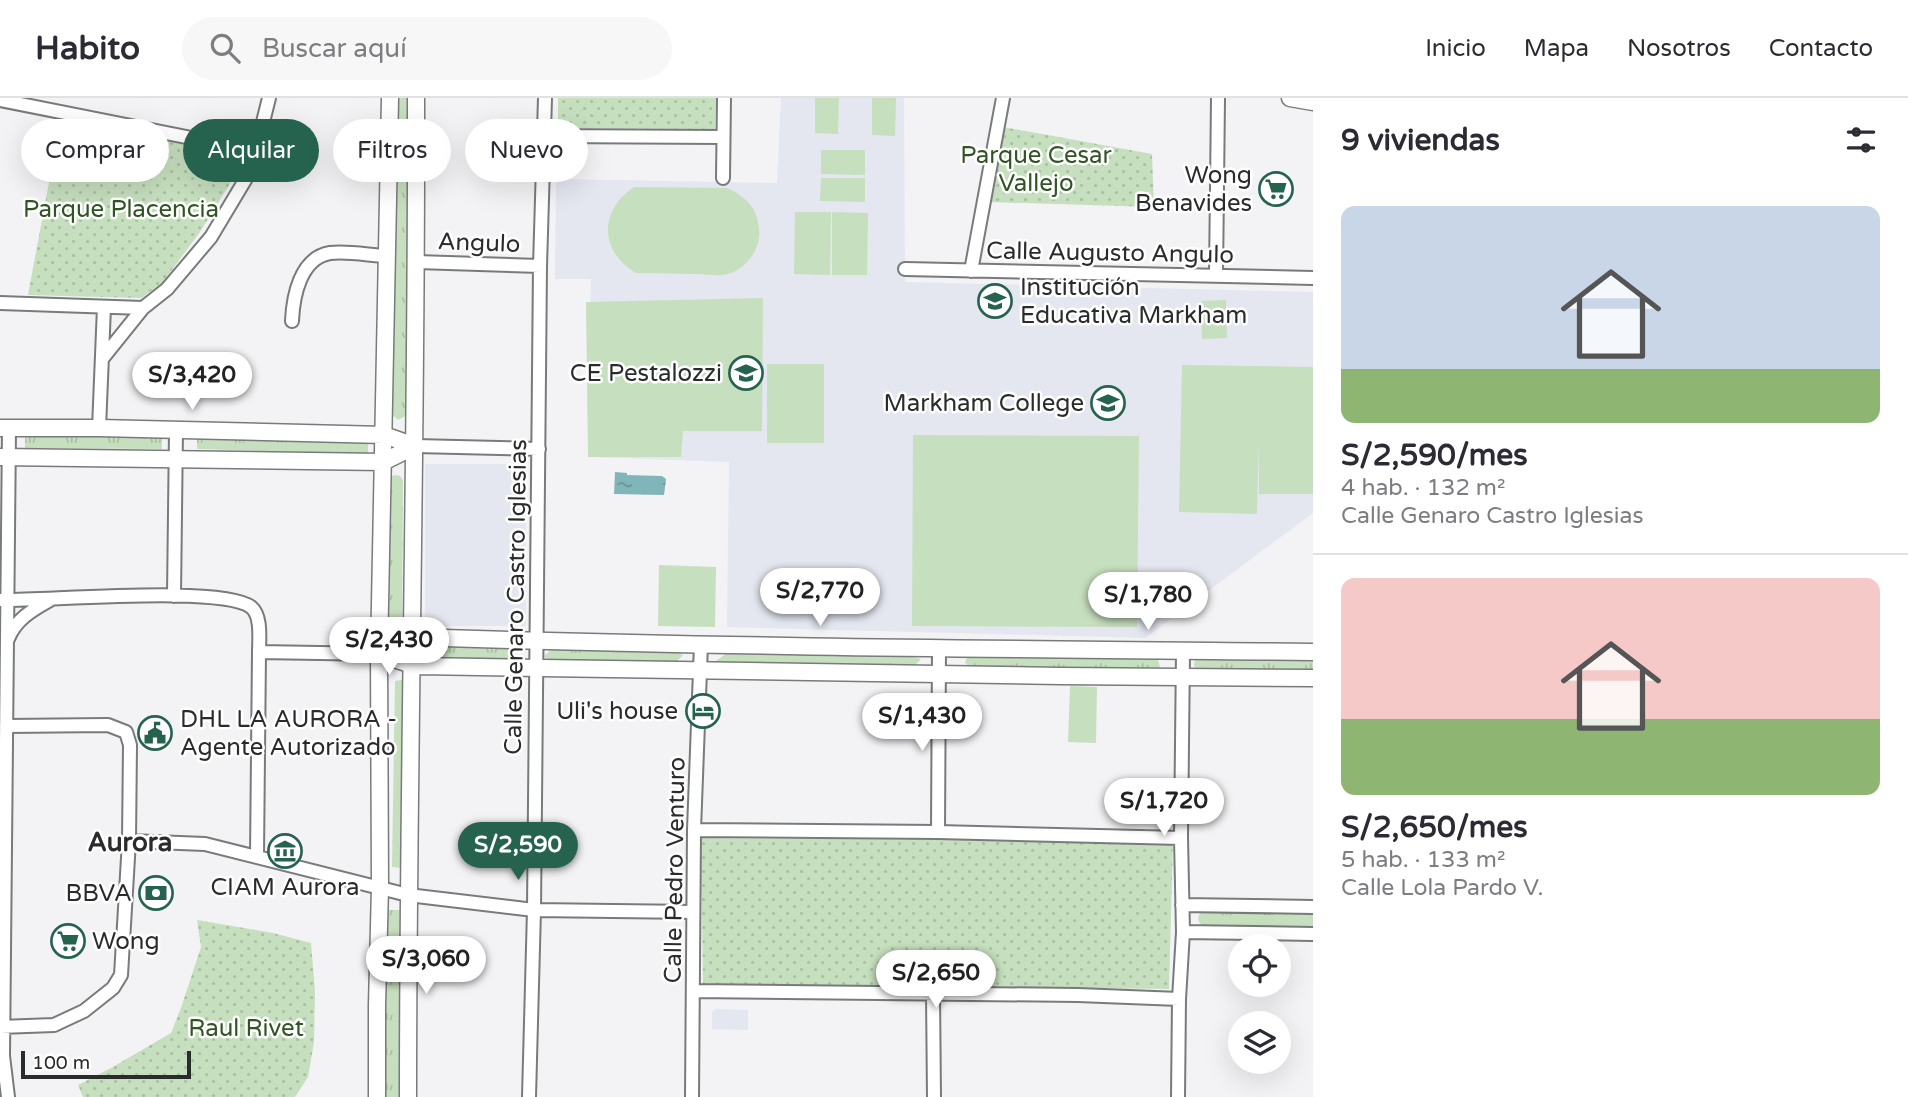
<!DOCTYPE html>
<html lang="es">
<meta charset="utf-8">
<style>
:root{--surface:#fff;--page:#f7f7f7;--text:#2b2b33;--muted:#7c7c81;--line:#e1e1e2;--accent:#26634f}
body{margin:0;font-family:"Varela Round",sans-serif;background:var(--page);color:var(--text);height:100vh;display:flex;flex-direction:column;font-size:26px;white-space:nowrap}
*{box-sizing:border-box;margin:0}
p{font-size:23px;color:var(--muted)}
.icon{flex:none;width:38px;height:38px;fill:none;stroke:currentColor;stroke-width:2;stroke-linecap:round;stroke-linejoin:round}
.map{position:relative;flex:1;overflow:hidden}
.side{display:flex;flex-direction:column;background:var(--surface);width:595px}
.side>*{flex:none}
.top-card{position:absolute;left:21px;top:21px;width:665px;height:63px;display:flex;gap:14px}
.tools{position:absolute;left:1228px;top:836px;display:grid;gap:14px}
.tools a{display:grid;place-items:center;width:63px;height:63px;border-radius:50%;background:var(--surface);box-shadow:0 7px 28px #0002;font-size:35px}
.scale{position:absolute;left:21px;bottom:18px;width:170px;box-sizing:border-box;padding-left:7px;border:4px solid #2a2b2b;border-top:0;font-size:19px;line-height:24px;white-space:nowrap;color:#2a2b2b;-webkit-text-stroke:5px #fff;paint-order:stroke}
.price{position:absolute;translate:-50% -60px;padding:0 16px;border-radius:24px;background:#fff;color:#222;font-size:23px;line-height:46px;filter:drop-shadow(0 2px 4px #0008)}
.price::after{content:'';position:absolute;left:50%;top:42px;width:21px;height:16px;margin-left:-10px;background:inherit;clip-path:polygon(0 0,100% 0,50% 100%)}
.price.selected{background:var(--accent);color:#fff}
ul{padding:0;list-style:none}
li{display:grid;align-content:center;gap:14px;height:371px;padding:0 28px}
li+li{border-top:2px solid var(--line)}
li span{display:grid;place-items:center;height:217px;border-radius:14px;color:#555}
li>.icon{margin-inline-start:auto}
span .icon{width:126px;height:126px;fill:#fffc;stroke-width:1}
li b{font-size:30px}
h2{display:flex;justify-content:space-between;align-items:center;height:84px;padding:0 28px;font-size:30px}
.chip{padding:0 24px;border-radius:32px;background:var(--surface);box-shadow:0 7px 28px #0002;font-size:24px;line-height:63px}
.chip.selected{background:var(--accent);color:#fff}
header{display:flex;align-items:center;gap:42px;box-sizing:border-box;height:98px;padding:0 35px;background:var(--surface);border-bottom:2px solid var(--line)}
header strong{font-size:33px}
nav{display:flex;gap:38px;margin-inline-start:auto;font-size:24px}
.search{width:490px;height:63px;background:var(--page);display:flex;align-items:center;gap:18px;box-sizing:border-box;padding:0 24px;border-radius:38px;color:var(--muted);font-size:26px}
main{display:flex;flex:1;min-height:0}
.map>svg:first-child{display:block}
.built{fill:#e4e7f0}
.grass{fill:url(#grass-tufts)}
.park{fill:url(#park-dots)}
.pitch{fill:#c6dfbe}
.water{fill:url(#water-ripples)}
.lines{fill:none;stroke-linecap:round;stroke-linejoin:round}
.minor-casing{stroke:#797a7b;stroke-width:16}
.major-casing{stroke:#797a7b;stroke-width:19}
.minor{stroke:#fff;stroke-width:12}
.major{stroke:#fff;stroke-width:16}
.labels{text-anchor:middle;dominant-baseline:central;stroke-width:5;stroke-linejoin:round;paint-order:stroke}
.park-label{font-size:24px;fill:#315424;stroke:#fff}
.poi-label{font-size:24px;fill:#2a2b2b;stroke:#fff;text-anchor:end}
.street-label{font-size:24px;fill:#2a2b2b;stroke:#fff}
.neighbourhood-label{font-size:26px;font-weight:bold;fill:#2a2b2b;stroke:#fff}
</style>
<header>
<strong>Habito</strong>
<div class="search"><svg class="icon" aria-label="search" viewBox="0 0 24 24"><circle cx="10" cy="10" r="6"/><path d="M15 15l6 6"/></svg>Buscar aquí</div>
<nav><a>Inicio</a><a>Mapa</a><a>Nosotros</a><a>Contacto</a></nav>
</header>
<main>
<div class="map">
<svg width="1313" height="999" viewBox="0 0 1313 999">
<defs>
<pattern id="grass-tufts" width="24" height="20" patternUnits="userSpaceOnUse" patternTransform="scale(1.75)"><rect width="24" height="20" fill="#c6dfbe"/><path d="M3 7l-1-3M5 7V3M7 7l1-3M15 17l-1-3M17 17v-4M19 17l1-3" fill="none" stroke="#aac0a3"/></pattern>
<pattern id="park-dots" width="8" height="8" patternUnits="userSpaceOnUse" patternTransform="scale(1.75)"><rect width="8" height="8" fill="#c6dfbe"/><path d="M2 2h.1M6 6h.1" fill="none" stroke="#aac0a3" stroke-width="1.8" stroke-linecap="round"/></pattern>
<pattern id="water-ripples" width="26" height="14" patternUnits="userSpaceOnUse" patternTransform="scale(1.75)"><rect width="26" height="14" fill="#80b5ba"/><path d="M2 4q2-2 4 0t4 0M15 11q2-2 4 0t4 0" fill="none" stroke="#699397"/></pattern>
</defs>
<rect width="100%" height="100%" fill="#f3f3f5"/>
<path class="built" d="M781,0H904L905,184L1313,194V415L1145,540L727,529L729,364L588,359L591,181H555L556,81L777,85Z
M425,366H526V528H425Z
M715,911L748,912V932L712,931V914Z"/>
<path class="grass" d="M397,0H410L409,316L398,322L391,315Z
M25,337L162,339V351L25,350Z
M197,339L368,342V356L197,351Z
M396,377L400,378L403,382L402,547L400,551L394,552L387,547L389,382L392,378Z
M442,549L512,551L516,557L512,564L439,563Z
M553,550L674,552L683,557L674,566L551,564L544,558Z
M727,555L913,559L921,561L912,570L728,567L716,563Z
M968,556L1157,559L1160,569L1158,573L971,570L965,565Z
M1313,559V576L1196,572L1194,567L1195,561Z
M407,581L401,770L392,769L395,583Z
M387,812H400L403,999H383Z
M1202,813L1313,814V831L1205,829C1197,825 1196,819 1202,813Z"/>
<path class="park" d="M558,0H716L715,31L558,30Z
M61,20L244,56L239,71L200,134L162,185L141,200L28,197Z
M1003,29L1152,56L1154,109L989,104Z
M701,740L1173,743L1169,891L703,886Z
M197,822L273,835L311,845L315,894L314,944L308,979L295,999H83L78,987L111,970L171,935L181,910L201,849Z"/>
<path class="pitch" d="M815,0H839L838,36L815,35Z
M872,0H896L895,38L872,37Z
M821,52H865V77L821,76Z
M821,80H865V104L820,103Z
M634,89L727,90C745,98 757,109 759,130C762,151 745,174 723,177C714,178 705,176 696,176C676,176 656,175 636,175C599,153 599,112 634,89Z
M795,114H831L830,177L794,176Z
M832,114L868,115L867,177H832Z
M763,200L762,333H683L681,359H588L586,204Z
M1226,202L1227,240L1202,241L1201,203Z
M767,266H824V345H767Z
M1182,267L1313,269V396H1259V344L1257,416L1179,414Z
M913,337L1139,338L1137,529L912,528Z
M659,467L716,469L715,529L658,528Z
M1070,588L1097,589L1096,645L1068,644Z"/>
<path class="water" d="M615,374L627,375V377L662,378L666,381L664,397L614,396Z"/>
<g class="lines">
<g class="minor-casing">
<path id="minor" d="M0,2L257,53
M544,38L723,39
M723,80L724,0
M417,164L540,168
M905,171L1313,180
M971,173L1003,0
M1216,178L1218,0
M0,205L143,210
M292,223C293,199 300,160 330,155C347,153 368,157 385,158
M102,261L143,210L167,191L211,139L251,72L269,0
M99,330L104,209
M415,348L539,351
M174,498L176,332
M1,502C46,503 223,487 251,509C262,518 259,541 259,554L257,758
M8,541C15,522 32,512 50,502
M259,554L379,556
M694,732L938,734L1181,740
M938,734L939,551
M129,743L205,746L408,797L534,812L693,814
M1182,807L1313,809
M1183,834L1313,836
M693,893L1078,897L1179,901
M933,895L934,999
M0,929L54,927L84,913L113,890L121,877L129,743L130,647L126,634L108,627L6,628
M8,999L3,958L9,331
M529,999L534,812L540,168L545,0
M692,999L694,732L701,546
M1178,999L1179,901L1183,834L1181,740L1183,553"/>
</g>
<g class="major-casing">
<path id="major" d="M1290,0L1313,4
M0,330H99L384,337L415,348
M0,359L383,364L415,348
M412,539C712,549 1013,551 1313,554
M379,556L412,567L419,568L1061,578L1313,580
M377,999V907L380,789L379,556L390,0
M408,999C408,666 417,333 416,0"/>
</g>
<use href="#minor" class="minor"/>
<use href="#major" class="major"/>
</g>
<defs>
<g id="supermarket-ring" transform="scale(1.75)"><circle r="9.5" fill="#fff" stroke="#26634f" stroke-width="1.5"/><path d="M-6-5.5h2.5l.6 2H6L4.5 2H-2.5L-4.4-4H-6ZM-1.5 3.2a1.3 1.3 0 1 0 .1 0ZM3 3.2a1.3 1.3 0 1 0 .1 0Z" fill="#26634f"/></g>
<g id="school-ring" transform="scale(1.75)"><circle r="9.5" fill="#fff" stroke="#26634f" stroke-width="1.5"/><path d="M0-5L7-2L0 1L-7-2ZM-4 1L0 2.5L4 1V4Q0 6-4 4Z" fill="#26634f"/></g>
<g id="university-ring" transform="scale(1.75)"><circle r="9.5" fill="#fff" stroke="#26634f" stroke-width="1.5"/><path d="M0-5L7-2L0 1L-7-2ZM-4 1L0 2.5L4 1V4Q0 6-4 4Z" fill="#26634f"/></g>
<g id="hotel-ring" transform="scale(1.75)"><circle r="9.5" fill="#fff" stroke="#26634f" stroke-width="1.5"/><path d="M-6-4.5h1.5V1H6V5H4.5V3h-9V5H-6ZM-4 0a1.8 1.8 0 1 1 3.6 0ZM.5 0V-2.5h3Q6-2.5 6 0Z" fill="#26634f"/></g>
<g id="civic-ring" transform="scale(1.75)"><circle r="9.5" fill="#fff" stroke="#26634f" stroke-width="1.5"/><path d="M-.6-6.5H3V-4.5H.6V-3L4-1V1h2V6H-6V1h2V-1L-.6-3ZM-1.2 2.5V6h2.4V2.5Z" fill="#26634f"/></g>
<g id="museum-ring" transform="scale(1.75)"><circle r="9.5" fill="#fff" stroke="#26634f" stroke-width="1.5"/><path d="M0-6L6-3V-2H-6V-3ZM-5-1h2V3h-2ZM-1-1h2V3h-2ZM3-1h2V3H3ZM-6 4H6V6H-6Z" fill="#26634f"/></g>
<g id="bank-ring" transform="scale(1.75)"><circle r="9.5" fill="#fff" stroke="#26634f" stroke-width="1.5"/><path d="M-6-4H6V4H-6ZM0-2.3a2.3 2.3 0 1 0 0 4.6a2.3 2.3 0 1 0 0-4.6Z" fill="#26634f"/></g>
</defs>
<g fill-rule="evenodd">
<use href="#supermarket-ring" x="1276" y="91"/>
<use href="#school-ring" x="995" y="203"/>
<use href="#university-ring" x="746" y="275"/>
<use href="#university-ring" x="1108" y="305"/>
<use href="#hotel-ring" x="703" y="613"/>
<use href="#civic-ring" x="155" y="635"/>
<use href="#museum-ring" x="285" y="753"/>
<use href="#bank-ring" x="156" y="795"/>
<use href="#supermarket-ring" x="68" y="843"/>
</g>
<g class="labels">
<g class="park-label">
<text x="1036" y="57">Parque Cesar<tspan x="1036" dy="28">Vallejo</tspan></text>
<text x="121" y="111">Parque Placencia</text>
<text x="246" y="930">Raul Rivet</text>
</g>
<g class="poi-label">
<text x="1252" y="77">Wong<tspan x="1252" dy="28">Benavides</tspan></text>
<text x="1020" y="189" text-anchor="start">Institución<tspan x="1020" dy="28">Educativa Markham</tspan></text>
<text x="722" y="275">CE Pestalozzi</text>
<text x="1084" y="305">Markham College</text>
<text x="678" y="613">Uli's house</text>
<text x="180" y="621" text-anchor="start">DHL LA AURORA -<tspan x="180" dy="28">Agente Autorizado</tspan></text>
<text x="285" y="789" text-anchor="middle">CIAM Aurora</text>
<text x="132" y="795">BBVA</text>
<text x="92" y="843" text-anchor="start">Wong</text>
</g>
<g class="street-label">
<text transform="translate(479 145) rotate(2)">Angulo</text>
<text transform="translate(1110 155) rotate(1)">Calle Augusto Angulo</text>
<text transform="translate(516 499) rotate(-89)">Calle Genaro Castro Iglesias</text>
<text transform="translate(675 772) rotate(-89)">Calle Pedro Venturo</text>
</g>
<g class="neighbourhood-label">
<text x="130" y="744">Aurora</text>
</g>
</g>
</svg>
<div class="tools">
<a><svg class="icon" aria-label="locate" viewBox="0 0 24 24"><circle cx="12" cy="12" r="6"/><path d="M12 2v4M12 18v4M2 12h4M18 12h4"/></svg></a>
<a><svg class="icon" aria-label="layers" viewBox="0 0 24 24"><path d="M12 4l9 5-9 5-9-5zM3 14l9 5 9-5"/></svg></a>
</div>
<div class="scale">100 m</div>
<b class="price" style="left:192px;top:314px">S/3,420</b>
<b class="price" style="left:820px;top:530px">S/2,770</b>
<b class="price" style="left:1148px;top:534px">S/1,780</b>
<b class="price" style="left:389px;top:579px">S/2,430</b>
<b class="price" style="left:922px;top:655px">S/1,430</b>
<b class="price" style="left:1164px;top:740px">S/1,720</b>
<b class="price selected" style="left:518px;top:784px">S/2,590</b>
<b class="price" style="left:426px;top:898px">S/3,060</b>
<b class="price" style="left:936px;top:912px">S/2,650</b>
<div class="top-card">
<a class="chip">Comprar</a>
<a class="chip selected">Alquilar</a>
<a class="chip">Filtros</a>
<a class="chip">Nuevo</a>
</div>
</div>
<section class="side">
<h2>9 viviendas<svg class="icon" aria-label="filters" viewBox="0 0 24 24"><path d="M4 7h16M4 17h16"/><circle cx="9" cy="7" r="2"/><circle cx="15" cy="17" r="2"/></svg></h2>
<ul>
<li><span style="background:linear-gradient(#c9d6e8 75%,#8fb573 0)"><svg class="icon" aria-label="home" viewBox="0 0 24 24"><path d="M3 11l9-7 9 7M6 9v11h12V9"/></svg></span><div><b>S/2,590/mes</b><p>4 hab. · 132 m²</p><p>Calle Genaro Castro Iglesias</p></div></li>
<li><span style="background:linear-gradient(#f6c9c9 65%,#8fb573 0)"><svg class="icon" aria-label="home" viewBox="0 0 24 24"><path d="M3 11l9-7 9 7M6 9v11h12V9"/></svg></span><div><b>S/2,650/mes</b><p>5 hab. · 133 m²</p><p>Calle Lola Pardo V.</p></div></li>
</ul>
</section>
</main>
